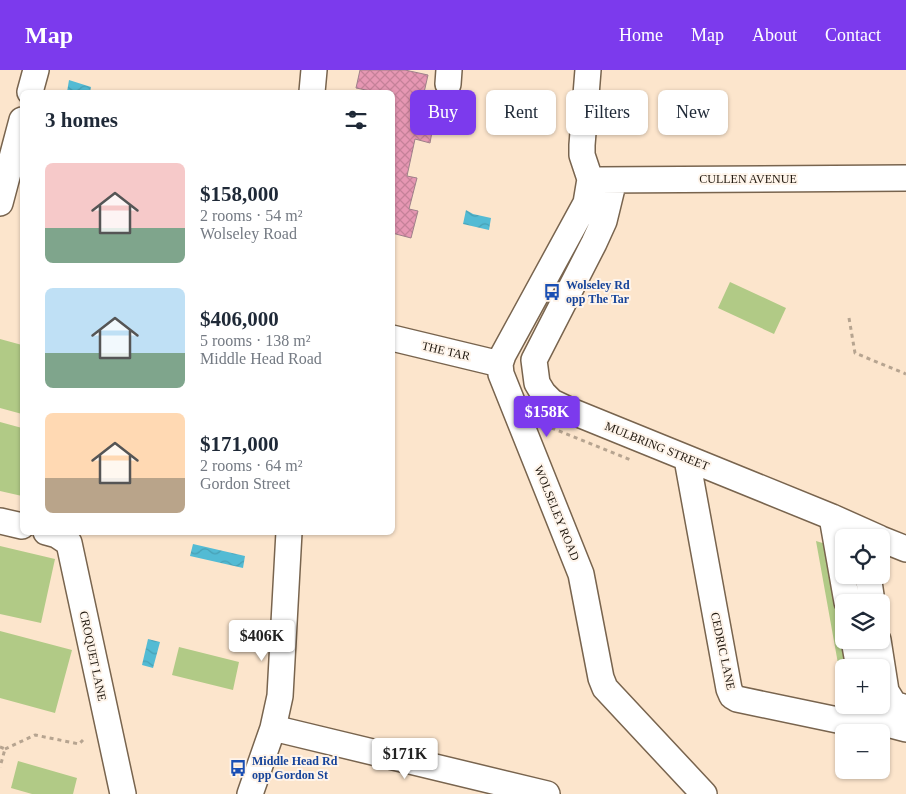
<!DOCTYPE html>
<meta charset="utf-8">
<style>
:root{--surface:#fff;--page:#f2f2f3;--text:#1f2937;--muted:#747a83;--accent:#7c3aed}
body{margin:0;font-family:Georgia,serif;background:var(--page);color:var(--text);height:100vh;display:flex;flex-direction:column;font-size:19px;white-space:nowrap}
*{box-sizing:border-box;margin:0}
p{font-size:16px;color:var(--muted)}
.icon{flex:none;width:28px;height:28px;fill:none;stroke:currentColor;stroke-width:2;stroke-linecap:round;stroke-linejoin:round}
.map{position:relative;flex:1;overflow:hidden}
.drawer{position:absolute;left:20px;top:20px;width:375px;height:445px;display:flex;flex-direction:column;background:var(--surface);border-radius:8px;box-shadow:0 1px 4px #0004}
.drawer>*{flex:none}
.guide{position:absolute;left:410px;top:20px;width:420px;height:45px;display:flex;gap:10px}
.tools{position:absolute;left:835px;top:459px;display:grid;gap:10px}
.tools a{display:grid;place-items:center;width:55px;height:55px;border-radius:8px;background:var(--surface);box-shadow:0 1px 4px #0004;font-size:25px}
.price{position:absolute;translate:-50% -42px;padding:0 11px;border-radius:5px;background:#fff;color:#222;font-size:16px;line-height:32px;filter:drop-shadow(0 1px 2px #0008)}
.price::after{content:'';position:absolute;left:50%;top:30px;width:15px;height:11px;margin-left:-8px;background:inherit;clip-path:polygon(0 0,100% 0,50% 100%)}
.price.on{background:var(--accent);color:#fff}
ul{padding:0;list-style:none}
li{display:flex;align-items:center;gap:15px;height:125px;padding:0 25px}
li span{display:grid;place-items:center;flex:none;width:140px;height:100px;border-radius:8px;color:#555}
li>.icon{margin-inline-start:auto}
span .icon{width:60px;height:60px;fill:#fffc;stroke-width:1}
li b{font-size:21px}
h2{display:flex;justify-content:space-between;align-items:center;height:60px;padding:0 25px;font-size:21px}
.tag{padding:0 18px;border-radius:8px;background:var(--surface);box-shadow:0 1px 4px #0004;font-size:18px;line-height:45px}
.tag.on{background:var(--accent);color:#fff}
header{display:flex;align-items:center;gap:30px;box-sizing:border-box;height:70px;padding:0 25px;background:var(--accent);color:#fff}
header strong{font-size:24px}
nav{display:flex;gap:28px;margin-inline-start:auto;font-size:18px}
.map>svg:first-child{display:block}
.grass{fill:#b1ca86}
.water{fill:url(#water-waves)}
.building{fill:url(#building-cross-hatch);stroke:#9f808a}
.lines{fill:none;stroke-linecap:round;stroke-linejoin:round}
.minor-casing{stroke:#78644e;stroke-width:28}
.path{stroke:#b6a490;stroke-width:3;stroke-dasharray:4 4;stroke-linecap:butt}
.minor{stroke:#fff;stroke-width:25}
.labels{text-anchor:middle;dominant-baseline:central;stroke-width:4;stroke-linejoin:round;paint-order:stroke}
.street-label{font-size:12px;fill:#20180f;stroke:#fef4ea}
.transit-label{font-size:12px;font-weight:bold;fill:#164399;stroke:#fef4ea;text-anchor:start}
</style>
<header>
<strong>Map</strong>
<nav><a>Home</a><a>Map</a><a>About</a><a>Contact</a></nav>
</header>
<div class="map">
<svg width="906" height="724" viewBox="0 0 906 724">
<defs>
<pattern id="water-waves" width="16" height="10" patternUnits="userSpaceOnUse" patternTransform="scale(1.25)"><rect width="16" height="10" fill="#53bbd4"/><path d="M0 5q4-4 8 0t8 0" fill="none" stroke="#48a0b5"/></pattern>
<pattern id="building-cross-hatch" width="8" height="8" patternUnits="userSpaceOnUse" patternTransform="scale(1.25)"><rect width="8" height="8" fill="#e697b3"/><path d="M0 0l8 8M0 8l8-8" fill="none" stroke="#c58199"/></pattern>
</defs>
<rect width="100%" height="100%" fill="#fce5cc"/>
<path class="grass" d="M730,212L786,238L774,264L718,238Z
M0,269L22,275V344L0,338Z
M0,352L22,358V426L0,421Z
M816,471L829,475L844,550V570L853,597L844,598V627Z
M0,476L55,489L41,553L0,544Z
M0,561L72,580L55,643L0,628Z
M179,577L239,592L233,620L172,605Z
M18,691L77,708L73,724H32L11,718Z"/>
<path class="water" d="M69,10L91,17L90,22H67Z
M466,140L473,144L491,148L489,160L463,154Z
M193,474L245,486L243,498L190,486Z
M148,569L160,572L153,598L142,595Z"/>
<path class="building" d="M360,0H405L428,5L421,36L436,39L430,73L415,69L407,106L417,108L409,139L418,141L411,168L392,163V22H376L356,18Z"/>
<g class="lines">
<g class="minor-casing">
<path id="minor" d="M588,0L582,75V85L590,109L586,133L503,285L500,294L501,304L581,504L601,608L605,618L704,724
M448,14L449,0
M30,22L36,0
M312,22L314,0
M599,110L906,108
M614,110L604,151L594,173L534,290L537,313L543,323L552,332L571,341L832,447L879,468
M0,133L22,50
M392,268L500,294
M687,389L729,619L732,626L737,629L847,652L868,649L906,659
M832,447L847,532
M0,451L22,456
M46,462L57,465L69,473L123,724
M881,469L906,479
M868,505L872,532
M854,570L859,598
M878,570L886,621L894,634L906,638
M273,658L547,724
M250,724L273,658L280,626L289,462"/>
</g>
<path class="path" d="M849,248L855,283L906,304
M544,355L631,390
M0,677L5,679L0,697
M5,679L35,665L79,674L83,670"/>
<use href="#minor" class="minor"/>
</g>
<defs>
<g id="bus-bare" transform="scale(1.35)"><path d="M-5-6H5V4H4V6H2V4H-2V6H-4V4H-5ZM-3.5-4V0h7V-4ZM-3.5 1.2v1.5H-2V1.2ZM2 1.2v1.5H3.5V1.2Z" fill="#1a4fb4" stroke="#fef4ea" stroke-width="2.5" paint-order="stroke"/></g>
</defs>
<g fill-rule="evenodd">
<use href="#bus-bare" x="552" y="222"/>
<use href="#bus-bare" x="238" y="698"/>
</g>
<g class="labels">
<g class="street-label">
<text x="748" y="109">CULLEN AVENUE</text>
<text transform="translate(446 281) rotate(13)">THE TAR</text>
<text transform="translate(657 376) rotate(22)">MULBRING STREET</text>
<text transform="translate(557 443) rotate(68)">WOLSELEY ROAD</text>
<text transform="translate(723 581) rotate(78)">CEDRIC LANE</text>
<text transform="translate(93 586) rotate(78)">CROQUET LANE</text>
</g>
<g class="transit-label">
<text x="566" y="215">Wolseley Rd<tspan x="566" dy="14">opp The Tar</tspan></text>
<text x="252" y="691">Middle Head Rd<tspan x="252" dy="14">opp Gordon St</tspan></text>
</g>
</g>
</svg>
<div class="tools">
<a><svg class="icon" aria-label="locate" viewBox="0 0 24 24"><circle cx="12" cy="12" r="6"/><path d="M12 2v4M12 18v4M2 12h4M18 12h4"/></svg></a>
<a><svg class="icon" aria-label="layers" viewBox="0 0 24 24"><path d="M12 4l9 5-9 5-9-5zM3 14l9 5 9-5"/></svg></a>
<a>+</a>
<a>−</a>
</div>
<b class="price on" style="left:547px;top:368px">$158K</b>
<b class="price" style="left:262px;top:592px">$406K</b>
<b class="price" style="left:405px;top:710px">$171K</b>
<div class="guide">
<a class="tag on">Buy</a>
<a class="tag">Rent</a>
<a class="tag">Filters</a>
<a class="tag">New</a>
</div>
<section class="drawer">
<h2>3 homes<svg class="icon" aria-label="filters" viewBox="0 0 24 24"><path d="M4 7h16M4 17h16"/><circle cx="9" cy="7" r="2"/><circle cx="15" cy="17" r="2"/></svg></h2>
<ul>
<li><span style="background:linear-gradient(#f6c9c9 65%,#7fa58c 0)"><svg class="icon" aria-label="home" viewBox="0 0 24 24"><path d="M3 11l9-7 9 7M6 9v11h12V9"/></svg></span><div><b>$158,000</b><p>2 rooms · 54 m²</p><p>Wolseley Road</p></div></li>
<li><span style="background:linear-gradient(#bfe0f5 65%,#7fa58c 0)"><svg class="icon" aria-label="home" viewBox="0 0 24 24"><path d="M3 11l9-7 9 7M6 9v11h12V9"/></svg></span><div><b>$406,000</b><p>5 rooms · 138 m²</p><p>Middle Head Road</p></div></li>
<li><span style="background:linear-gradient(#ffd9b3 65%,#b9a48a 0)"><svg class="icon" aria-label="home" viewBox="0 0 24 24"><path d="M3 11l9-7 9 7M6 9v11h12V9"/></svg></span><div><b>$171,000</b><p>2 rooms · 64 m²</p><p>Gordon Street</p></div></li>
</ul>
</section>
</div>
